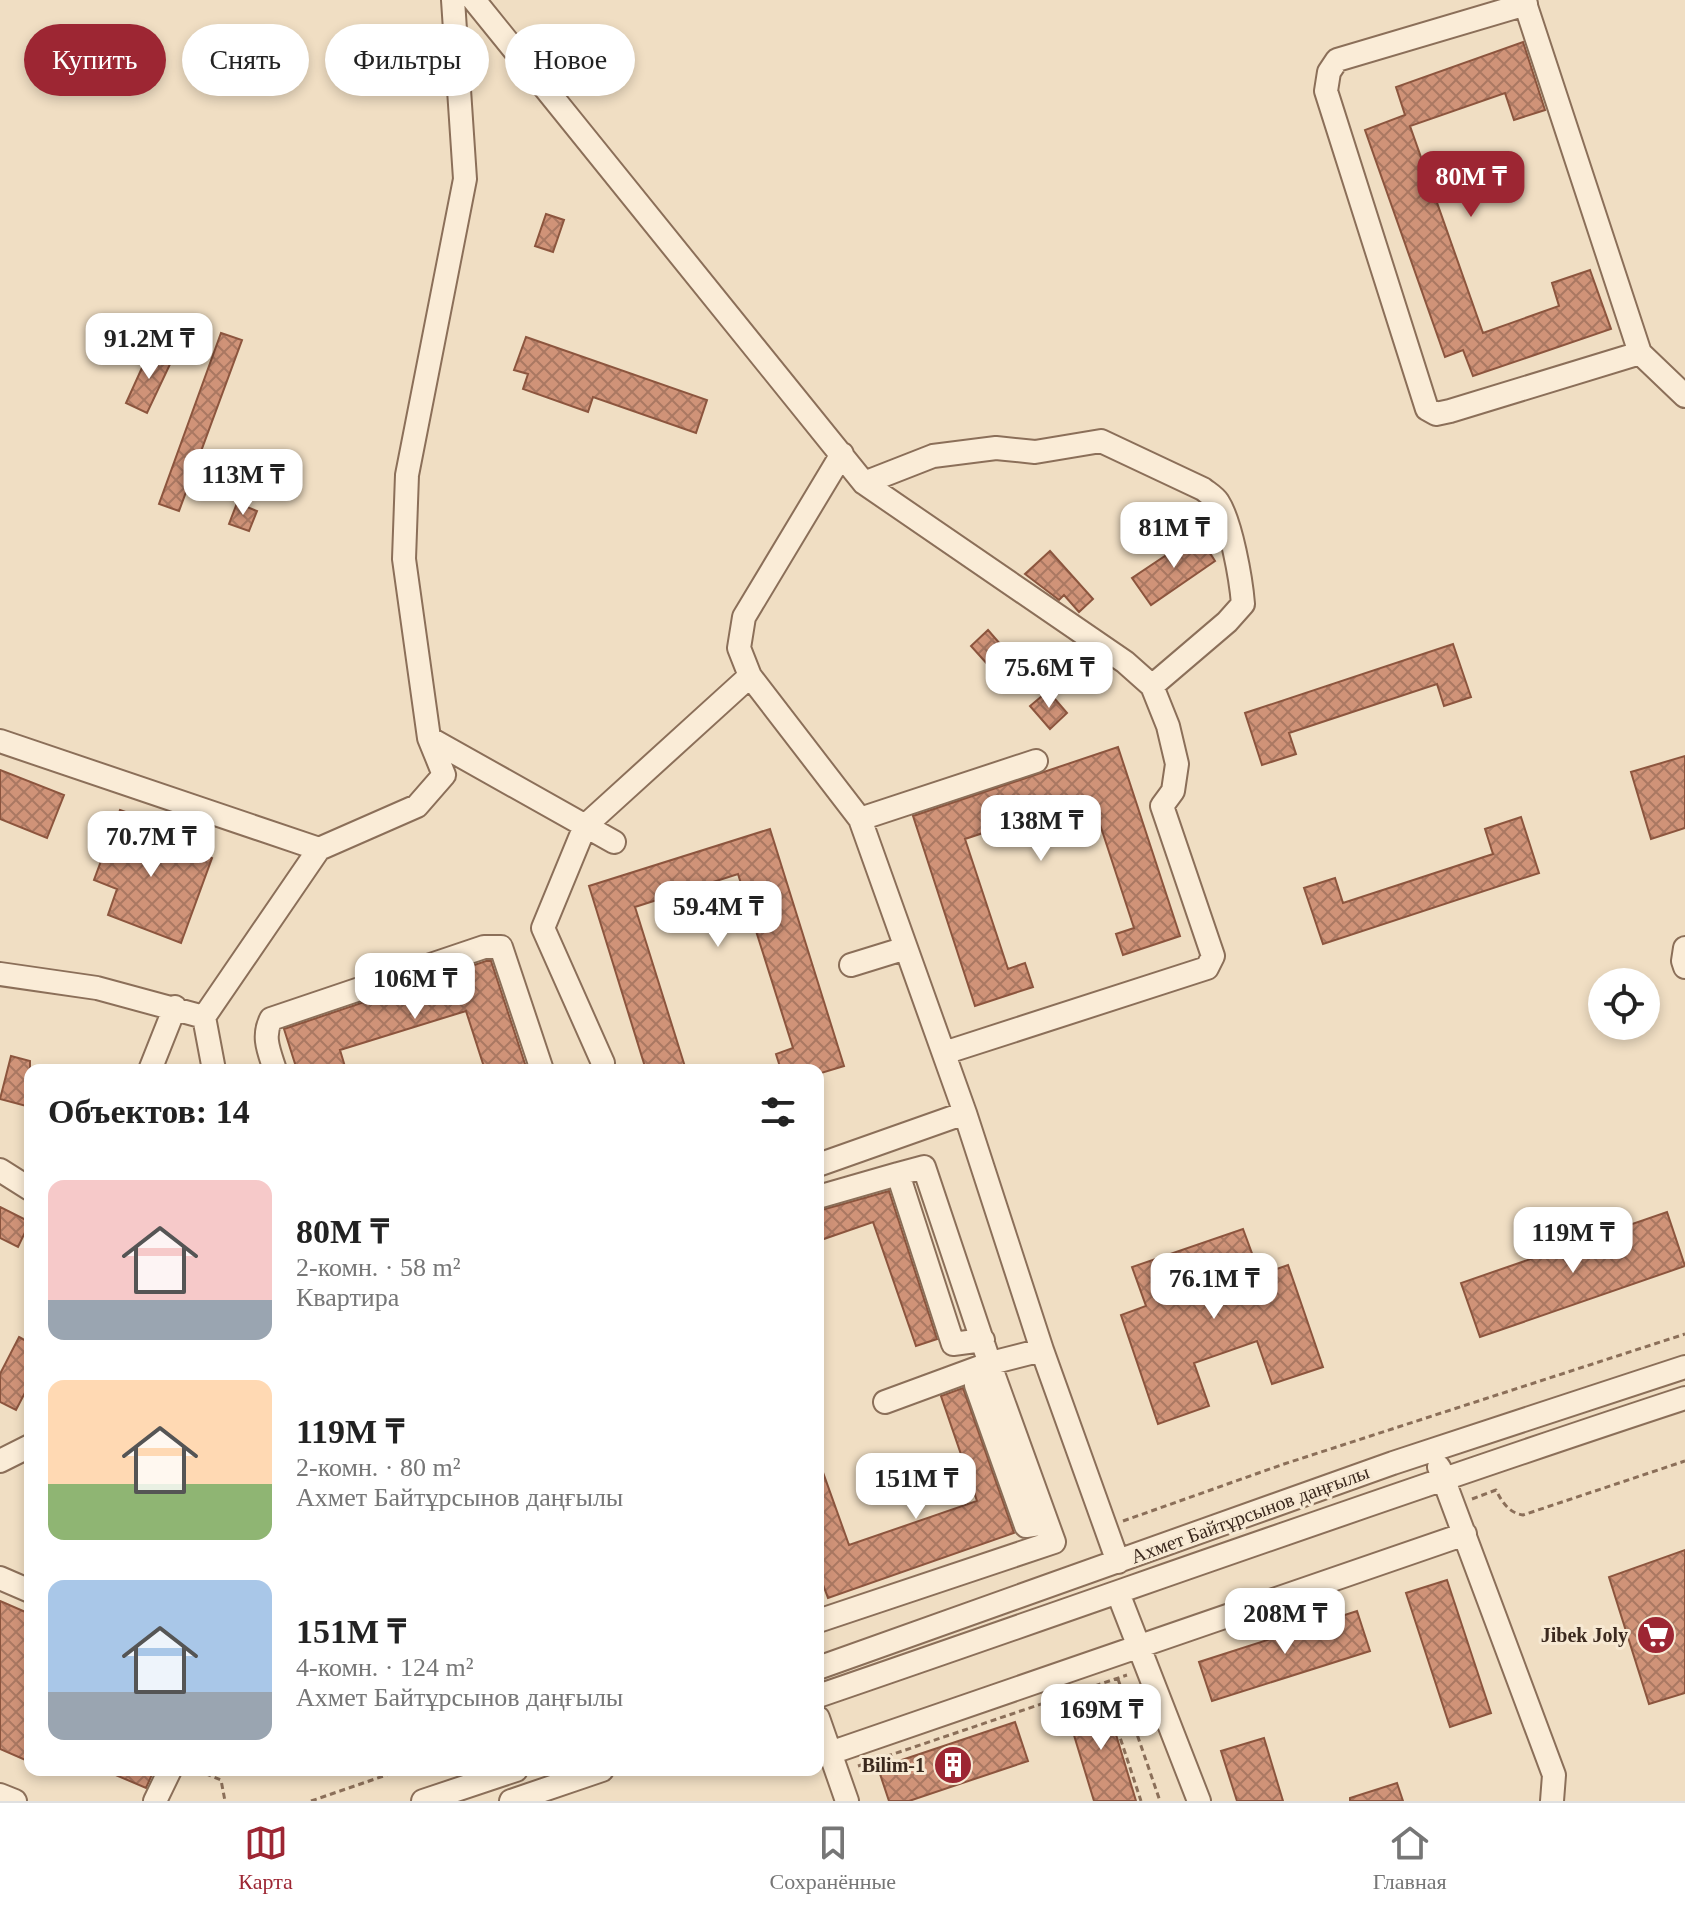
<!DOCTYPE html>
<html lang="ru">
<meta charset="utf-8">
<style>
:root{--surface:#fff;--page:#f6f6f6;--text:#222;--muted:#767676;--line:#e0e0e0;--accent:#9d2633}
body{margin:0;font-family:"Times New Roman",serif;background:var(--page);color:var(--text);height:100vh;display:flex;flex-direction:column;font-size:30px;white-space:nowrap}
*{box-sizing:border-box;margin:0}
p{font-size:26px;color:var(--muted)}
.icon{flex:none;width:44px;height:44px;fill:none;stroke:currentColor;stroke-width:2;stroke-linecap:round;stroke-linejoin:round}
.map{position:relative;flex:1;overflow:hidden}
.details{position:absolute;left:24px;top:1064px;width:800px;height:712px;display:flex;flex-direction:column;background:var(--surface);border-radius:16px;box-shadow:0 4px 12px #0003}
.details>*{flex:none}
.top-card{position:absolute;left:24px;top:24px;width:800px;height:72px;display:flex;gap:16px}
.controls{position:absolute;left:1588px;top:968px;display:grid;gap:16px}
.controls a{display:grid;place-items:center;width:72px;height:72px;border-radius:50%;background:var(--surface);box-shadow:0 4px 12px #0003;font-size:40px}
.price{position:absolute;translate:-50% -68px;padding:0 18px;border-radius:16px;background:#fff;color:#222;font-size:26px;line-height:52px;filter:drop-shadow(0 2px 4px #0008)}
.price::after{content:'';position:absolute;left:50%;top:48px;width:24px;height:18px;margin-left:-12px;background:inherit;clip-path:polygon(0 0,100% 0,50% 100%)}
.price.selected{background:var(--accent);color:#fff}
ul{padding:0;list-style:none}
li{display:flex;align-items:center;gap:24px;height:200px;padding:0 24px}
li span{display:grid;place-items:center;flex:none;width:224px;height:160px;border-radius:16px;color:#555}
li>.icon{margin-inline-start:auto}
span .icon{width:96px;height:96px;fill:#fffc;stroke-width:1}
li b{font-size:34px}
h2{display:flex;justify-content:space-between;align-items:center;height:96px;padding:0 24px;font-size:34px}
.tag{padding:0 28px;border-radius:36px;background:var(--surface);box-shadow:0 4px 12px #0003;font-size:28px;line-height:72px}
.tag.selected{background:var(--accent);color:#fff}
.dock{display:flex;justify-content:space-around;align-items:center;height:112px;border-top:2px solid var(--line);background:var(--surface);font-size:22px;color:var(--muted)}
.dock a{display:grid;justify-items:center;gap:4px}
.dock .selected{color:var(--accent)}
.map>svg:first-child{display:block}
.building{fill:url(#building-cross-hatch);stroke:#8c553e;stroke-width:2}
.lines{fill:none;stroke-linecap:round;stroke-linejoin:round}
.minor-casing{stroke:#8b6f59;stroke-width:26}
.path{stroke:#8b6f59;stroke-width:3;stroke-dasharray:6 4;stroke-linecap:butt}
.minor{stroke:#faecd7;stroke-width:22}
.labels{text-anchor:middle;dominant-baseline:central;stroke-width:6;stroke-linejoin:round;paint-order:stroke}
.street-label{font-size:20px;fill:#3b291e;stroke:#f7e9d3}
.poi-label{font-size:20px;font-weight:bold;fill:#3b291e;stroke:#f7e9d3;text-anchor:end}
</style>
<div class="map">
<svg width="1685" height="1801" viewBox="0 0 1685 1801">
<defs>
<pattern id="building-cross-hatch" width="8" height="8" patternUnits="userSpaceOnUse" patternTransform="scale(2)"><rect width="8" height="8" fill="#d09378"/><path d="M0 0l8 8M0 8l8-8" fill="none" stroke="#aa7862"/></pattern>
</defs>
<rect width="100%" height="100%" fill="#f0dec3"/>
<path class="building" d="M1523,42L1545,110L1514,120L1505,93L1410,126L1483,333L1559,306L1552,283L1590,270L1611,329L1473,376L1463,350L1445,357L1365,130L1405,115L1396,87Z
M546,214L564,220L553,252L535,246Z
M221,333L242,340L179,511L159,504Z
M526,337L707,400L696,433L593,397L588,412L523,389L528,374L514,370Z
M150,350L172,360L147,413L126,403Z
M237,503L257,511L249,531L229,524Z
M1198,534L1215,561L1151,605L1132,578Z
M1050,551L1093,599L1079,612L1064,595L1059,600L1025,574Z
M988,630L1014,660L998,676L971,646Z
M1453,644L1471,697L1444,706L1437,684L1289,733L1296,754L1262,765L1245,713Z
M1048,691L1067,713L1050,729L1030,706Z
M1118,747L1180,936L1123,955L1116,934L1134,928L1091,797L965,839L1008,969L1025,963L1033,987L975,1006L913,816Z
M1685,756V828L1651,839L1631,772Z
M0,770L64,795L47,838L0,819Z
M120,810L137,816L132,828L212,858L181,943L108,915L117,889L94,880Z
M1521,817L1539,873L1323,944L1304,888L1335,878L1343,903L1493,854L1485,829Z
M770,829L844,1066L818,1074V1070H781L776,1054L793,1048L738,874L635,907L686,1070H646L589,886Z
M486,961H491L527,1070H485L466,1011L340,1050L346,1070H297L284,1029Z
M11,1056L30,1061V1107L0,1099Z
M889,1191L937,1339L916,1346L873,1222L818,1241V1211Z
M0,1207L30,1222L18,1247L0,1238Z
M1667,1212L1685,1266L1480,1337L1461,1283Z
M1243,1229L1260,1275L1288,1265L1323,1367L1272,1384L1257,1341L1194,1363L1209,1406L1158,1424L1121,1315L1146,1306L1132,1267Z
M19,1337L30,1343V1383L16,1410L0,1402V1374Z
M963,1388L1014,1533L828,1598L818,1571V1464H820L849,1545L977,1501L941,1396Z
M1685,1550V1693L1649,1704L1609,1577Z
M1447,1580L1491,1713L1450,1727L1406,1593Z
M0,1601L30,1614V1762L0,1749Z
M1357,1611L1370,1651L1212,1701L1199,1662Z
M1105,1698L1136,1801H1094L1066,1709Z
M1015,1722L1028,1761L909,1801H889L878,1768Z
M1264,1738L1283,1801H1237L1221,1751Z
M104,1770H154L146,1788Z
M1397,1783L1403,1801H1350V1798Z"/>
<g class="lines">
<g class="minor-casing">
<path id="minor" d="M474,0L864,483L1125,662L1152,686L1168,726L1177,764L1173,791L1162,806L1213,956L1207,968L944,1053
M1524,0L1640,353L1685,396
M1526,4L1337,60L1329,72L1326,91L1427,409L1436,414L1450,411L1640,353
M864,483L933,456L996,448L1035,452L1101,441L1203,489C1208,493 1215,497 1218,502C1231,522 1241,579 1243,604L1227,622L1152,686
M750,676L860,819L965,1113L1042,1350
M429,738L614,842
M0,741L319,849L204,1017L97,988L0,974
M860,819L1036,761
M319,849L417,806L444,775L429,738L404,559L407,475L465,179L453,0
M1685,948L1683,961L1685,967
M851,965L906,948
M204,1017L214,1070
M150,1070L175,1007
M275,1070C269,1051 262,1037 271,1019L484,947H501L542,1070
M601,1070L603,1063L543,928L585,826L750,676L739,648L744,617L842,454
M818,1165L965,1113
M0,1170L30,1189
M818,1197L898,1174
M994,1376L976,1385L1026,1526L1046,1523
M885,1402L991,1363L1042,1350L1118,1562
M0,1461L30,1446
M1439,1467L1554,1775L1552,1801
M0,1578L30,1591
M1118,1593L1199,1801
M818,1621L1054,1542L994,1376L924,1167L898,1174L953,1344L983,1340
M818,1668L1393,1463L1685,1367
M818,1696C1107,1597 1395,1493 1685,1398
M818,1718L847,1801
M830,1753L1465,1534
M0,1795L15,1801
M155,1801L170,1770
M423,1801L516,1770
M511,1801L602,1770"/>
</g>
<path class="path" d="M1472,1499L1496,1490C1502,1502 1509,1513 1523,1515L1685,1461
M1123,1521L1284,1464L1685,1334
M1118,1679L1160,1801
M1125,1700L1110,1707L1141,1801
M858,1766L1127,1675
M196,1770L221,1780L225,1801
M311,1801L401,1770"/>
<use href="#minor" class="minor"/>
</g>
<defs>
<g id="supermarket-disc" transform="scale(2)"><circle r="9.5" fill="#9d2633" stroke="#f7e9d3"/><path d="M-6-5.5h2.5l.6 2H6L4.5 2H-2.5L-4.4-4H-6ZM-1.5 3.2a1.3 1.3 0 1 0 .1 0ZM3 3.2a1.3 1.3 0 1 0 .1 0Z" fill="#fff"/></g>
<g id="building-disc" transform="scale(2)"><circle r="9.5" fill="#9d2633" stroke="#f7e9d3"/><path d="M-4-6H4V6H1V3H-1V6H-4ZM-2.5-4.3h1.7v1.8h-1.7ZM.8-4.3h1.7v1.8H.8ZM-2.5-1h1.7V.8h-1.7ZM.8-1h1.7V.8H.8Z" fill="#fff"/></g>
</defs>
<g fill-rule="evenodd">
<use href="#supermarket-disc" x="1656" y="1635"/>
<use href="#building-disc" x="953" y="1765"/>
</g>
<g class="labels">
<g class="street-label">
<text transform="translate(1250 1514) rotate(-20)">Ахмет Байтұрсынов даңғылы</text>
</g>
<g class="poi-label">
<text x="1628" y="1635">Jibek Joly</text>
<text x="925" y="1765">Bilim-1</text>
</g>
</g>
</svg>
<div class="controls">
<a><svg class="icon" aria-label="locate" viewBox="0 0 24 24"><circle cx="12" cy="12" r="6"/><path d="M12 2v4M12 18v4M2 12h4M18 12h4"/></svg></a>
</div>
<b class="price selected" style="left:1471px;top:219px">80M ₸</b>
<b class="price" style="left:149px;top:381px">91.2M ₸</b>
<b class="price" style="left:243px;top:517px">113M ₸</b>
<b class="price" style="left:1174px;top:570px">81M ₸</b>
<b class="price" style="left:1049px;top:710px">75.6M ₸</b>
<b class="price" style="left:1041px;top:863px">138M ₸</b>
<b class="price" style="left:151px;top:879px">70.7M ₸</b>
<b class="price" style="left:718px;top:949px">59.4M ₸</b>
<b class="price" style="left:415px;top:1021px">106M ₸</b>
<b class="price" style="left:1573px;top:1275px">119M ₸</b>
<b class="price" style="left:1214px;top:1321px">76.1M ₸</b>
<b class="price" style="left:916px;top:1521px">151M ₸</b>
<b class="price" style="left:1285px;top:1656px">208M ₸</b>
<b class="price" style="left:1101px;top:1752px">169M ₸</b>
<div class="top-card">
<a class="tag selected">Купить</a>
<a class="tag">Снять</a>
<a class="tag">Фильтры</a>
<a class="tag">Новое</a>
</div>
<section class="details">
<h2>Объектов: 14<svg class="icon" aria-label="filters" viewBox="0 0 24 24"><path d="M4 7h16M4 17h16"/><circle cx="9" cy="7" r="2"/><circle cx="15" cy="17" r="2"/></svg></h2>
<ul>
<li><span style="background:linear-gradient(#f6c9c9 75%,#9aa5b1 0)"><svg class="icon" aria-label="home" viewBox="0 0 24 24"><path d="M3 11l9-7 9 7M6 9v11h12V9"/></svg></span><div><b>80M ₸</b><p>2-комн. · 58 m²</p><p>Квартира</p></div></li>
<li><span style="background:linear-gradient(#ffd9b3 65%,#8fb573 0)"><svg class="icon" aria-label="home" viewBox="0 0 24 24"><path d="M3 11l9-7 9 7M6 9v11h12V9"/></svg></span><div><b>119M ₸</b><p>2-комн. · 80 m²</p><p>Ахмет Байтұрсынов даңғылы</p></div></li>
<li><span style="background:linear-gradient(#a9c7e8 70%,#9aa5b1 0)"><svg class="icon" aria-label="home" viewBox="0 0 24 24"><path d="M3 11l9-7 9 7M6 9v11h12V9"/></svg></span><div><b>151M ₸</b><p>4-комн. · 124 m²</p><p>Ахмет Байтұрсынов даңғылы</p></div></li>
</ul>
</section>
</div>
<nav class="dock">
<a class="selected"><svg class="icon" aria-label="map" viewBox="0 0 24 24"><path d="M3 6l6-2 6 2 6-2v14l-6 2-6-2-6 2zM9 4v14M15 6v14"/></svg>Карта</a>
<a><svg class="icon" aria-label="saved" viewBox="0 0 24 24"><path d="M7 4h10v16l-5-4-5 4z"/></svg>Сохранённые</a>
<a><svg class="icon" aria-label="home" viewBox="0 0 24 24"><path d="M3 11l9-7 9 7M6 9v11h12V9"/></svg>Главная</a>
</nav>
